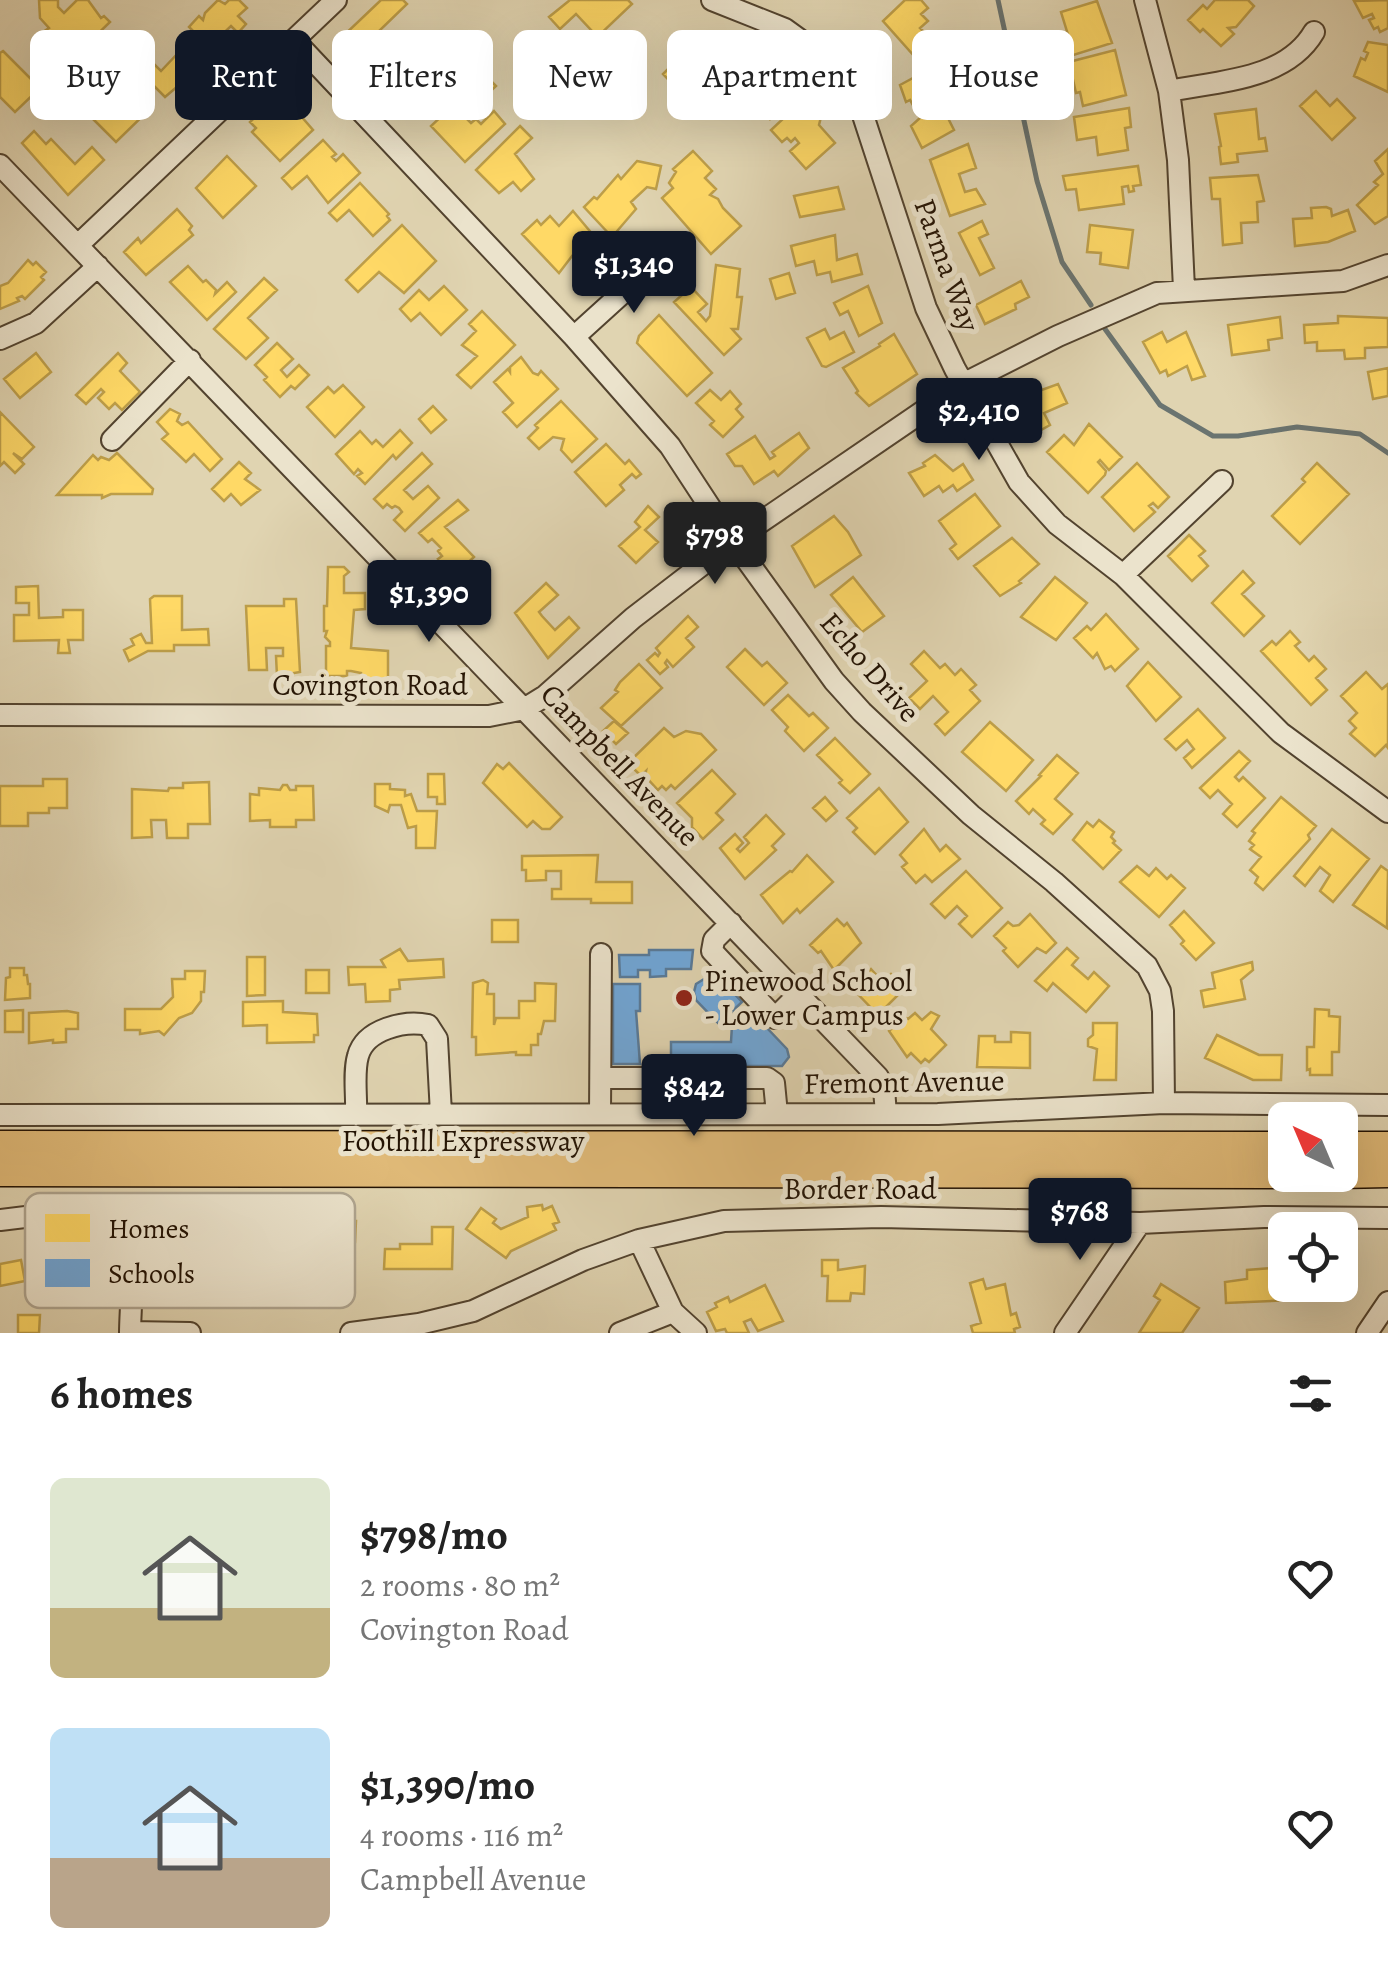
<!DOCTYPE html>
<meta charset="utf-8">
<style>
:root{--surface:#fff;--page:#f2f2f2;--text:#222;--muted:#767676;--accent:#111827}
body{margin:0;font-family:Alegreya,serif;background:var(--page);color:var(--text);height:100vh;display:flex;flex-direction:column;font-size:38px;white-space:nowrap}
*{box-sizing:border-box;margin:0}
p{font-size:32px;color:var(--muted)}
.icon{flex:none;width:55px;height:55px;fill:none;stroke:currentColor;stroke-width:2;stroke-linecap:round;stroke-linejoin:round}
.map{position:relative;height:1333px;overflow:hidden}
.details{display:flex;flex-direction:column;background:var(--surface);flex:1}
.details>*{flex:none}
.guide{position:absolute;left:30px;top:30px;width:1330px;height:90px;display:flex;gap:20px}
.needle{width:65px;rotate:316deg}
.buttons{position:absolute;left:1268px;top:1102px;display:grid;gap:20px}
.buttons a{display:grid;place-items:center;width:90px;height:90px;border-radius:15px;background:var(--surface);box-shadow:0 10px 40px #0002;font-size:50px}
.price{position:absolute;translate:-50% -85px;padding:0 22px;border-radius:10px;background:var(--accent);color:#fff;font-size:32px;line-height:65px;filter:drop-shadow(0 2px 5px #0008)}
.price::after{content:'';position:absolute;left:50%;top:60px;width:30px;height:22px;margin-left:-15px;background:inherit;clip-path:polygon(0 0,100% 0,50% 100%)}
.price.selected{background:#222;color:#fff}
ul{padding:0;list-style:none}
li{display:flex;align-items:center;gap:30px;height:250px;padding:0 50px}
li span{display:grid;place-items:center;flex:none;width:280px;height:200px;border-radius:15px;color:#555}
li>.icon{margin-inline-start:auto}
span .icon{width:120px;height:120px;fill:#fffc;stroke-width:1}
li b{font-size:42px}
h2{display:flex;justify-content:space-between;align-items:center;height:120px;padding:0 50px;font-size:42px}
.tag{padding:0 35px;border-radius:15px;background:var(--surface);box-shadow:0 10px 40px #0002;font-size:35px;line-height:90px}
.tag.selected{background:var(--accent);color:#fff}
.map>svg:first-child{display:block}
.homes{fill:#ffd966;stroke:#bd9e49;stroke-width:2.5}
.schools{fill:#6fa8dc;stroke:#587b9b;stroke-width:2.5}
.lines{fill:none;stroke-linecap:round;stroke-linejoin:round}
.stream{stroke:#6a7470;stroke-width:5}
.minor-casing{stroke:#52432f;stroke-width:24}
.highway-casing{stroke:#231304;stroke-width:31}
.minor{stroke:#ebe3cc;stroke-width:20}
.highway{stroke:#e0ba78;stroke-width:28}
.poi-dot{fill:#8f2418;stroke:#ebe3cc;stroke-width:4}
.labels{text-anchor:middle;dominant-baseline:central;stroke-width:10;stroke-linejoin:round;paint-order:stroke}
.street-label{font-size:30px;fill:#231304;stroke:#ebe3cc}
.poi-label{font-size:30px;fill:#231304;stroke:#ebe3cc;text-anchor:start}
.key{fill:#ebe3cc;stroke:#afa590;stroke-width:2.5}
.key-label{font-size:28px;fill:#231304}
</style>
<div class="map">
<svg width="1388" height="1333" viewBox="0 0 1388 1333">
<rect width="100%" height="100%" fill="#e0d4b1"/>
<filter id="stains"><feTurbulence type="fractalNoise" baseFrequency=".002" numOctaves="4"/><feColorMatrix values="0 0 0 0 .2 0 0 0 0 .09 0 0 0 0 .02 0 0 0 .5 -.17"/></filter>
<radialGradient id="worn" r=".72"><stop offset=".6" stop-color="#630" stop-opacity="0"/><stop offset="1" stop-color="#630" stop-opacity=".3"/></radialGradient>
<path class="homes" d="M39,0H58V7L64,13L77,0H88L101,18L104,16L110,22L73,58L46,30L49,28L40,18Z
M218,0L225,4L229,0H239L247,8L238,16L246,24L238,33L231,26L209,47L189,27L199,16L203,20L205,13Z
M381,0H403L407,4L379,31L390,43L396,37L406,47L376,76L358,51L355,54L340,39Z
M570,0H628L632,4L591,43L585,36L591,30L576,14L560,29L549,17Z
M905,0H921L928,8L921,14L928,21L920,28L933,41L915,57L883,21Z
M1215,0H1248L1254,6L1236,27L1228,28L1234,34L1221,46L1203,29L1200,32L1188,20L1203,5L1207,9Z
M1388,0V28L1380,32L1378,27L1374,29L1369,20L1374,18L1372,14L1363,18L1354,1Z
M1097,1L1112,43L1067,57L1062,40L1069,38L1061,12Z
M436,35L451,50L437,64L431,58L422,68L438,84L442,79L452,89L426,115L412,101L416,97L405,87L398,94L387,83Z
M1368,42L1388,45V92L1354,76L1361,58L1365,60L1368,53L1364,51Z
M693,44L710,61L726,53L734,70L722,75L698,99L690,91L684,96L663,74Z
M1115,50L1126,95L1083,106L1080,92L1076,93L1069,62Z
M3,51L40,88L15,112L0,97V53Z
M180,51L198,69L165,97L143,75L154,64L161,71Z
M762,69L778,85L786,78L799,91L770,119L760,105L758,107L743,92L747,82Z
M926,71L941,99L947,95L959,113L948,118L954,130L922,148L911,126L920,118L910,100L906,102L900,85Z
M485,75L496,86L464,116L471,123L476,119L481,124L494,111L505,124L465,162L431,126Z
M128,80L153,106L116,142L90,116L99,103Z
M1316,91L1330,106L1337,99L1355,118L1332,140L1300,106Z
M281,93L313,130L280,161L252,132L256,128L250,122Z
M804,99L821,117L819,125L835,143L806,169L790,151L799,143L795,138L791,142L787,138L782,142L771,130Z
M1129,108L1131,127L1125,128L1128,150L1098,155L1096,137L1077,140L1074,117Z
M1256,109L1259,139L1265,138L1267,151L1237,154L1238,162L1221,164L1219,147L1221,146L1215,114Z
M520,126L532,138L515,154L534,179L521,191L513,182L499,193L476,170Z
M34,131L46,144L51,139L75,164L92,147L104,160L68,195L22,143Z
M323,140L336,154L332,157L336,161L343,154L360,173L328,203L307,176L292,189L282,178Z
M968,144L976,168L959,174L965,192L976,189L985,204L950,216L930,160Z
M1388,149V216L1375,224L1357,205L1378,185L1374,182L1383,174L1375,161Z
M693,151L712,171L705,178L716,189L710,195L718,199L723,208L741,226L711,254L662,198L673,188L669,183L676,172L673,169Z
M227,156L256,186L223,218L196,188Z
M637,161L661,166L656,189L647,187L631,202L636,209L612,237L584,207L594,197L597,199L618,175L621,179Z
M1138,166L1141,185L1133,186L1134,191L1129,192L1128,186L1122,187L1124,204L1079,210L1076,189L1066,190L1063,176Z
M1258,175L1264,201L1257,202L1258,222L1241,223L1242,243L1223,245L1220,199H1212L1210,178Z
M360,183L389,214L387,216L390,220L373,236L349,210L337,221L329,213Z
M838,187L844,209L800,217L794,196Z
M1326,207L1331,209L1332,216L1348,210L1355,231L1328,242L1295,246L1293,219L1312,218L1311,208Z
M177,209L192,226L189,230L193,235L146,275L124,252L138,238L141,243Z
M573,211L604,248L584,267L572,256L559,273L522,234L537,220L541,225L550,216L559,226Z
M982,221L988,234L979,238L994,268L980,275L959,233Z
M402,225L436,261L404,293L379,272L358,292L346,280Z
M1090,225L1133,230L1128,268L1100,264L1101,253L1087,252Z
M835,235L837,260L857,254L862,274L832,282L830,272L817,275L814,261L796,266L791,246Z
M28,260L33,265L36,262L46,272L41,277L44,280L25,299L22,296L17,298L19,301L0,309V286L8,283Z
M716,265L740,269L737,297H742L738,329H732L741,339L724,355L674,302L691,287L707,304L698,312L706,321L710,316Z
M188,266L203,282L206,280L216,290L215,294L227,282L236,292L207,320L170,282Z
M789,273L795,293L776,299L770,279Z
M264,278L277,290L248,318L268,338L246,359L214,329Z
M1021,281L1029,297L1015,304L1016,309L985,324L976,305Z
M444,286L467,310L441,335L420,313L411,321L400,309L419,290L429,300Z
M868,286L882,323L859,336L848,311L840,315L834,303Z
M482,311L515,345L471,388L457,375L477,356L462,345L476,331L469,324Z
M659,315L712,373L687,396L637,343L639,336Z
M1338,316L1388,318V347L1365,348V358L1345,359L1344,350L1317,351V342L1305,343L1304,325L1338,323Z
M1280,317L1282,338L1268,340L1269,350L1232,355L1228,325Z
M825,329L830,339L844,332L854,352L826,367L822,366L807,338Z
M1162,332L1167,342L1186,332L1205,376L1192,380L1187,366L1168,376L1166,370L1160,373L1143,342Z
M894,334L917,374L869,406L856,393L858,391L843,368L880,346L879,344Z
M277,343L293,359L281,370L287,377L299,365L309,375L295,389L291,386L280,397L264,380L267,377L255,365Z
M36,353L51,372L20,398L4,379Z
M118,353L127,363L120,371L140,392L122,410L115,403L109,409L98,398L104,392L101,389L86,404L76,395Z
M521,357L533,373L538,375L541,371L558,389L517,427L503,412L513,403L494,382L508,369L510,372V367Z
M1388,368V396L1373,399L1368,372Z
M1058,384L1067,403L1044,413L1050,425L1041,430L1025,396Z
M343,385L364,407L335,437L307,407L328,387L334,393Z
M710,390L721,400L730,391L741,404L736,409L743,417L723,437L710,425L714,421L696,403Z
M561,401L597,439L572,462L561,450L564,439L553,437L539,449L528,438L538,428L535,425Z
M433,406L446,420L431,433L419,419Z
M170,409L180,414L177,421L182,425L188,422L222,459L210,471L194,454L186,462L162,439L168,434L157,422Z
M0,412L34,447L22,459L13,453L24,464L15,473L4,462L0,466Z
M1089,424L1122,457L1109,470L1100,460L1098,462L1106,471L1105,475L1088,493L1047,452L1064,435L1074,445Z
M400,430L412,443L396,459L393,455L365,484L357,476L362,473L358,469L354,474L336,454L360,431L372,444L376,440L383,447Z
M799,433L809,448L778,476L774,471L754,484L742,466H735L727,454L755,436L770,459L775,456L772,452Z
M606,444L625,464L629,460L641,474L636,478L632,474L620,485L624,490L606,506L575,472Z
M117,453L153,489L152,494H111L102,498V495H57L93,455L98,460L101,457L109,460Z
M422,453L432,464L404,490L413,499L428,486L439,498L405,531L394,520L402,512L399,508L395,506L392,508L387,504L383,508L374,499Z
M935,455L953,471L963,464L973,480L957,491L953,485L943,492L939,486L924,496L909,473L925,466L923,463Z
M239,462L251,473L245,479L260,490L241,505L231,494L224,501L212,489Z
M1137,463L1169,497L1158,508L1153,503L1149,506L1155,512L1134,531L1102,497Z
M1317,463L1349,494L1300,544L1272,516L1305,482L1302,479Z
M975,494L1000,526L958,559L950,549L956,544L939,521Z
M458,500L468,510L445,527L474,557L454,576L438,559L442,556L438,551L441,548L432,539L428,542L419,533Z
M648,506L659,517L645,530L658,542L636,563L619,546L640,527L635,522Z
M834,516L848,532L861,555L815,587L792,546Z
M1189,535L1205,551L1199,556L1208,566L1192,581L1168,556Z
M1012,538L1039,564L1019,581L1021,583L1000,596L974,566Z
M328,567H344L349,572L344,576V593H365V609L354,610L351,648L388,651V680H361V673L351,671H347V676H326V646H330V642L325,637L327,631H324V606H327Z
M1243,571L1254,583L1242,594L1264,616L1244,636L1212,603Z
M853,577L884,616L862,632L831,595Z
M1055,577L1087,603L1056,640L1021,617Z
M546,583L558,595L539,612L542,616L555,630L569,617L579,628L548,658L515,613Z
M38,586L39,618L63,617V610H83V640H68L70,653H58L59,640L14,641V615H29V603H16V587Z
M154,596H182V630L208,629L209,645H174V651H148L129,661L124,650L134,645L131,639L141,634L146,643H152L150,599Z
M284,599H296L300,672L277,676L276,656H283V648H266L267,670H249L246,606H284Z
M1106,614L1138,649L1115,671L1111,666L1105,669L1097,653L1093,658L1074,638L1087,626L1091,630Z
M688,616L698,627L686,638L694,647L673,667L667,660L665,663L668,667L660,674L647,660L655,653L658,656L660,653L656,648Z
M1290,631L1300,642L1295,646L1309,661L1314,656L1326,669L1316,678L1327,690L1311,705L1261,651L1272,641L1276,645Z
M745,649L762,666L767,662L787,683L764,705L727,667Z
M924,651L940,668L945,664L955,675L961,669L976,685L970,690L980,701L945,735L935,724L948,712L933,696L920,709L909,698L927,681L911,664Z
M1148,662L1181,697L1156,721L1127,686Z
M639,664L662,688L621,726L601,708L618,692L615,690L620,682Z
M1366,672L1382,689L1388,684V748L1386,745L1375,756L1350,734L1356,728L1349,721L1357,713L1341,696Z
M788,695L809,716L813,713L828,728L804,751L785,731L788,727L772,710Z
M1198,709L1225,738L1192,768L1184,758L1194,749L1187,740L1176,750L1165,739Z
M614,721L628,733L616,744L603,731Z
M990,722L1033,760L1006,791L962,752Z
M664,728L674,737L686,731L701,734L716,750L675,789L671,785L666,790L662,786L658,790L645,776L646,771L641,776L628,763Z
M835,738L870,774L850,793L839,783L842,780L817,755Z
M1239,751L1250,761L1235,777L1239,781L1243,777L1265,798L1237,827L1223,814L1232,804L1218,790L1210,798L1200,788Z
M1057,755L1078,773L1055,799L1072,814L1053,834L1041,824L1045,820L1033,809L1029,814L1016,801L1041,776L1039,775Z
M509,763L562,817L550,829H542L533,821L527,827L483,783L497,764L503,769Z
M712,770L735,794L716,813L723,820L703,839L692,827V818L677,803Z
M428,774H444L445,804H437V797H428Z
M43,779H67V808H49V813H28V826H0V786H43Z
M209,782L210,824H188V838H167L166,820H151L152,837L132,838V789L168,791L169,788H183V783Z
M375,784H390V789L405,790V796L411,794L417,811H437L435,848H416V826L408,828L401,805H390L388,812L375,806Z
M283,785H287L290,790H296V786H313L314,820H296V827H270V820L250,821V794L259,795V788L280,790Z
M879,788L908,822L875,854L853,832L857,828L847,818Z
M825,797L837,811L826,821L813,808Z
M1281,797L1316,826L1308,835L1310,839L1263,890L1255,883L1258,877L1250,870L1261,857L1250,849L1254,845L1249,841L1255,833L1252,831Z
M766,815L784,834L772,846L776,850L745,879L720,848L735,834L743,843L737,849L740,852L749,843L744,837Z
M1099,820L1114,832L1111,837L1115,841L1113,843L1121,850L1103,869L1073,840L1087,822L1093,827Z
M924,829L940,851L946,845L960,859L932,882L925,875L916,883L902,867L907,863L900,855Z
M1332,829L1369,859L1333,902L1320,891L1330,875L1320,867L1305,886L1294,876Z
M598,855L596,882H632V903H591V899H552V889H561V871H546V880L526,881V870H522V856Z
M807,855L833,882L800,913L797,909L783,923L761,895L790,871L792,872Z
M1137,866L1149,876L1156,868L1167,879L1171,875L1185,888L1159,917L1120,882Z
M1381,866L1388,871L1387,928L1353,905Z
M966,871L1002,908L972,937L959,924L967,916L957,906L945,918L931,904Z
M1184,911L1214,943L1196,960L1181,944L1184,941L1170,925Z
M1030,914L1056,943L1046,953L1037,948L1018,967L1003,951L1006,948L994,936L1008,922L1013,926L1019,925Z
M837,919L844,926L847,923L861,943L834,970L821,951L818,953L810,945Z
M492,920H518V942H492Z
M1067,948L1078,958L1072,965L1088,979L1094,972L1109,986L1086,1012L1053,983L1047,991L1035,981Z
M400,949L408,961L443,959L444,977L399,980L400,989L390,990V1001L366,1002L365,984L349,985L348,967H385L381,960Z
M247,957H265V995L247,996Z
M1252,962L1253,970L1241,980L1245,999L1204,1007L1201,991L1215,988L1212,973Z
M10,968H24V975H27L28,984H30V998L5,1000L6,978L10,977Z
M871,969L883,982L891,974L900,983L892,991L897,996L878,1015L852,988Z
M306,970H329V993H306Z
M185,971H205L204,992H201V1001L192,1013L179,1018L164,1035L159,1031L140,1034V1030H125V1009H161L173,997L172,979H185Z
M483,980L488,983L487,994H494V1025L496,1018H519V1001H535V983L556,984L555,1021H544L541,1034H538V1045H531V1055H516V1052L476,1055V1037H472L473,983Z
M283,1001V1012L317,1014L318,1035H314V1042L267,1043V1025L243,1026V1002Z
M1315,1009L1329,1010V1016L1340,1017L1339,1052H1332V1075H1310V1069L1307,1070V1047H1314Z
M23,1010V1032H5V1011Z
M67,1011L78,1013V1029H66V1042L53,1043V1040L29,1043V1013Z
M931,1012L939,1016L931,1029L946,1045L929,1062L925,1059L921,1063L911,1053L907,1057L889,1031L904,1017L908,1019L915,1013L922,1020Z
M1093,1023H1117L1116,1080H1094L1097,1049L1088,1046V1039L1093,1035Z
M1011,1032L1030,1033V1068L977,1067L979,1036H995V1042H1011Z
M1217,1035L1259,1055H1282L1281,1080H1253L1205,1058Z
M542,1205L543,1210L552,1206L559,1222L553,1224L556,1230L511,1251L506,1258L466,1229L481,1208L496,1219L493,1223L501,1229L528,1217L527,1207Z
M324,1214H343V1221H356L355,1242H343V1249H330V1301H311L312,1222H324Z
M432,1227H453L452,1269H384L385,1249H400V1244H432Z
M21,1260L25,1281L0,1286V1264Z
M822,1260H838V1270L865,1266L864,1294L851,1293L850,1301H827L828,1276H822Z
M1285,1267V1285H1303V1288L1291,1289L1292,1300L1226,1303L1225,1282L1247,1279V1270Z
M983,1279L986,1289L1005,1284L1011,1315L1016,1313L1020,1327L1014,1329L1015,1333H973L971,1326L981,1323L970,1283Z
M1161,1284L1199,1308L1182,1333H1139L1160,1300L1154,1296Z
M765,1285L783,1321L758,1331L751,1319L744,1322L749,1333H727L725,1329L716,1331L707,1312L717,1307L715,1303L728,1297L730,1302Z
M18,1315H40L39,1333H18Z"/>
<path class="schools" d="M649,950H693L691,969H666V976L650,977V970H638V977H620L619,955H649Z
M709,976L718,977L742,1002L719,1024L696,1000L694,992L696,984Z
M613,984H640V1011H636L640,1064H613Z
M748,1008L787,1049L789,1057L782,1066H671V1042H731L732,1025Z"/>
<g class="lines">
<path class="stream" d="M998,0L1037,181L1062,262L1091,305
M1105,329L1160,405L1213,436H1238L1297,427L1360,434L1388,453"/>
<g class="minor-casing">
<path id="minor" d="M712,0L785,29L821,55L858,100L926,308L955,369L1019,482L1057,524L1123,575L1281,733L1388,812
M1145,0L1169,91L1178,160L1184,289
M294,40L574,337L670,446L725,530L834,681L862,712L971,815L1054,882L1147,966L1160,991L1163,1011L1164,1103
M1169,91C1219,81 1286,80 1314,32
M0,165L878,1077L884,1089L886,1114
M78,245L336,0
M574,337L661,258
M0,339L36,323L98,266
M112,440L190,360
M1123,575L1222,481
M0,715L489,716L524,709L545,696L633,618L733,541L963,384L1058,336L1157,293L1343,281L1388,265
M731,923L714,940L712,951L775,1018L799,994
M601,1078H767L774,1083L777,1114
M600,1114L601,954
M0,1115L938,1114L1164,1103L1388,1105
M356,1115C357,1097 353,1073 358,1056C365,1029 405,1020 428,1025L437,1039L441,1114
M0,1220L99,1208C108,1210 115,1211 121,1218C138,1238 130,1306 130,1333
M639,1240L673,1312L696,1333
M130,1332L190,1333
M351,1333L419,1324L473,1311L583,1260L639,1240L724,1221L881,1217L1140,1223L1264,1217L1388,1218
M620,1333L673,1312
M1065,1333L1140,1223
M1367,1333L1388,1302"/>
</g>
<g class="highway-casing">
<path id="highway" d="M0,1145L1285,1146
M1340,1146H1388
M0,1172L1285,1174
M1340,1174L1388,1173"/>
</g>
<use href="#minor" class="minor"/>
<use href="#highway" class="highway"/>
</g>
<circle class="poi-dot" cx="684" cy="998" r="10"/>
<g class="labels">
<g class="street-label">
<text transform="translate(947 265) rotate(70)">Parma Way</text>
<text transform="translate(870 667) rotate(49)">Echo Drive</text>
<text x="370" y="685">Covington Road</text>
<text transform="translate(620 765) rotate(46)">Campbell Avenue</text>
<text transform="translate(904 1082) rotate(-1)">Fremont Avenue</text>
<text x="463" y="1141">Foothill Expressway</text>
<text x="860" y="1189">Border Road</text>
</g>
<g class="poi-label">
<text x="704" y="981">Pinewood School<tspan x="704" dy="34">- Lower Campus</tspan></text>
</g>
</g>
<rect x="25" y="1193" width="330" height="115" rx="15" class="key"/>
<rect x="45" y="1214" width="45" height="28" fill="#ffd966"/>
<rect x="45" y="1259" width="45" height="28" fill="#6fa8dc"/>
<g class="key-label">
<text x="108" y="1238">Homes</text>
<text x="108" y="1283">Schools</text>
</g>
<rect width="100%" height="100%" filter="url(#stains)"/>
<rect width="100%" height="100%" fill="url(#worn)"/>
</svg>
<div class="buttons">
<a><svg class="needle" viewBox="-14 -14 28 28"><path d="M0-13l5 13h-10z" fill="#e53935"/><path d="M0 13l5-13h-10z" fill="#767676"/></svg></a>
<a><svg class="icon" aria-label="locate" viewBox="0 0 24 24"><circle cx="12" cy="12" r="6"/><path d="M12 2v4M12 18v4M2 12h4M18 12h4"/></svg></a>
</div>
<b class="price" style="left:634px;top:316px">$1,340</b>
<b class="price" style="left:979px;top:463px">$2,410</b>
<b class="price selected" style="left:715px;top:587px">$798</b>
<b class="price" style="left:429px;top:645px">$1,390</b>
<b class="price" style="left:694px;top:1139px">$842</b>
<b class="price" style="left:1080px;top:1263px">$768</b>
<div class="guide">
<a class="tag">Buy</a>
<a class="tag selected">Rent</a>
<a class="tag">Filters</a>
<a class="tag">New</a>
<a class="tag">Apartment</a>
<a class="tag">House</a>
</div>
</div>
<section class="details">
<h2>6 homes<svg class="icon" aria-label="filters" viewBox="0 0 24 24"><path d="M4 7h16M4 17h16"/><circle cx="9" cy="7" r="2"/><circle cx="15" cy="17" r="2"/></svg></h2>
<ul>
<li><span style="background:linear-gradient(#dfe7d0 65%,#c2b280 0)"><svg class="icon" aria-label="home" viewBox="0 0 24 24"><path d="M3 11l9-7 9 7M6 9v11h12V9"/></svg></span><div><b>$798/mo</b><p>2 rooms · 80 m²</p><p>Covington Road</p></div><svg class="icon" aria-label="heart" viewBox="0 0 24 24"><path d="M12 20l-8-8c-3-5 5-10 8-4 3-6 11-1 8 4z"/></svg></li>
<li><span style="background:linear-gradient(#bfe0f5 65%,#b9a48a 0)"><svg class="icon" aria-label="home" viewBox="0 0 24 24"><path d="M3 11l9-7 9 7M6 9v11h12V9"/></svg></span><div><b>$1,390/mo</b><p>4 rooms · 116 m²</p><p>Campbell Avenue</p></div><svg class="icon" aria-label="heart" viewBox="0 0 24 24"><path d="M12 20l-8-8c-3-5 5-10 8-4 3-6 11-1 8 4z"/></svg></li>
</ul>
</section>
